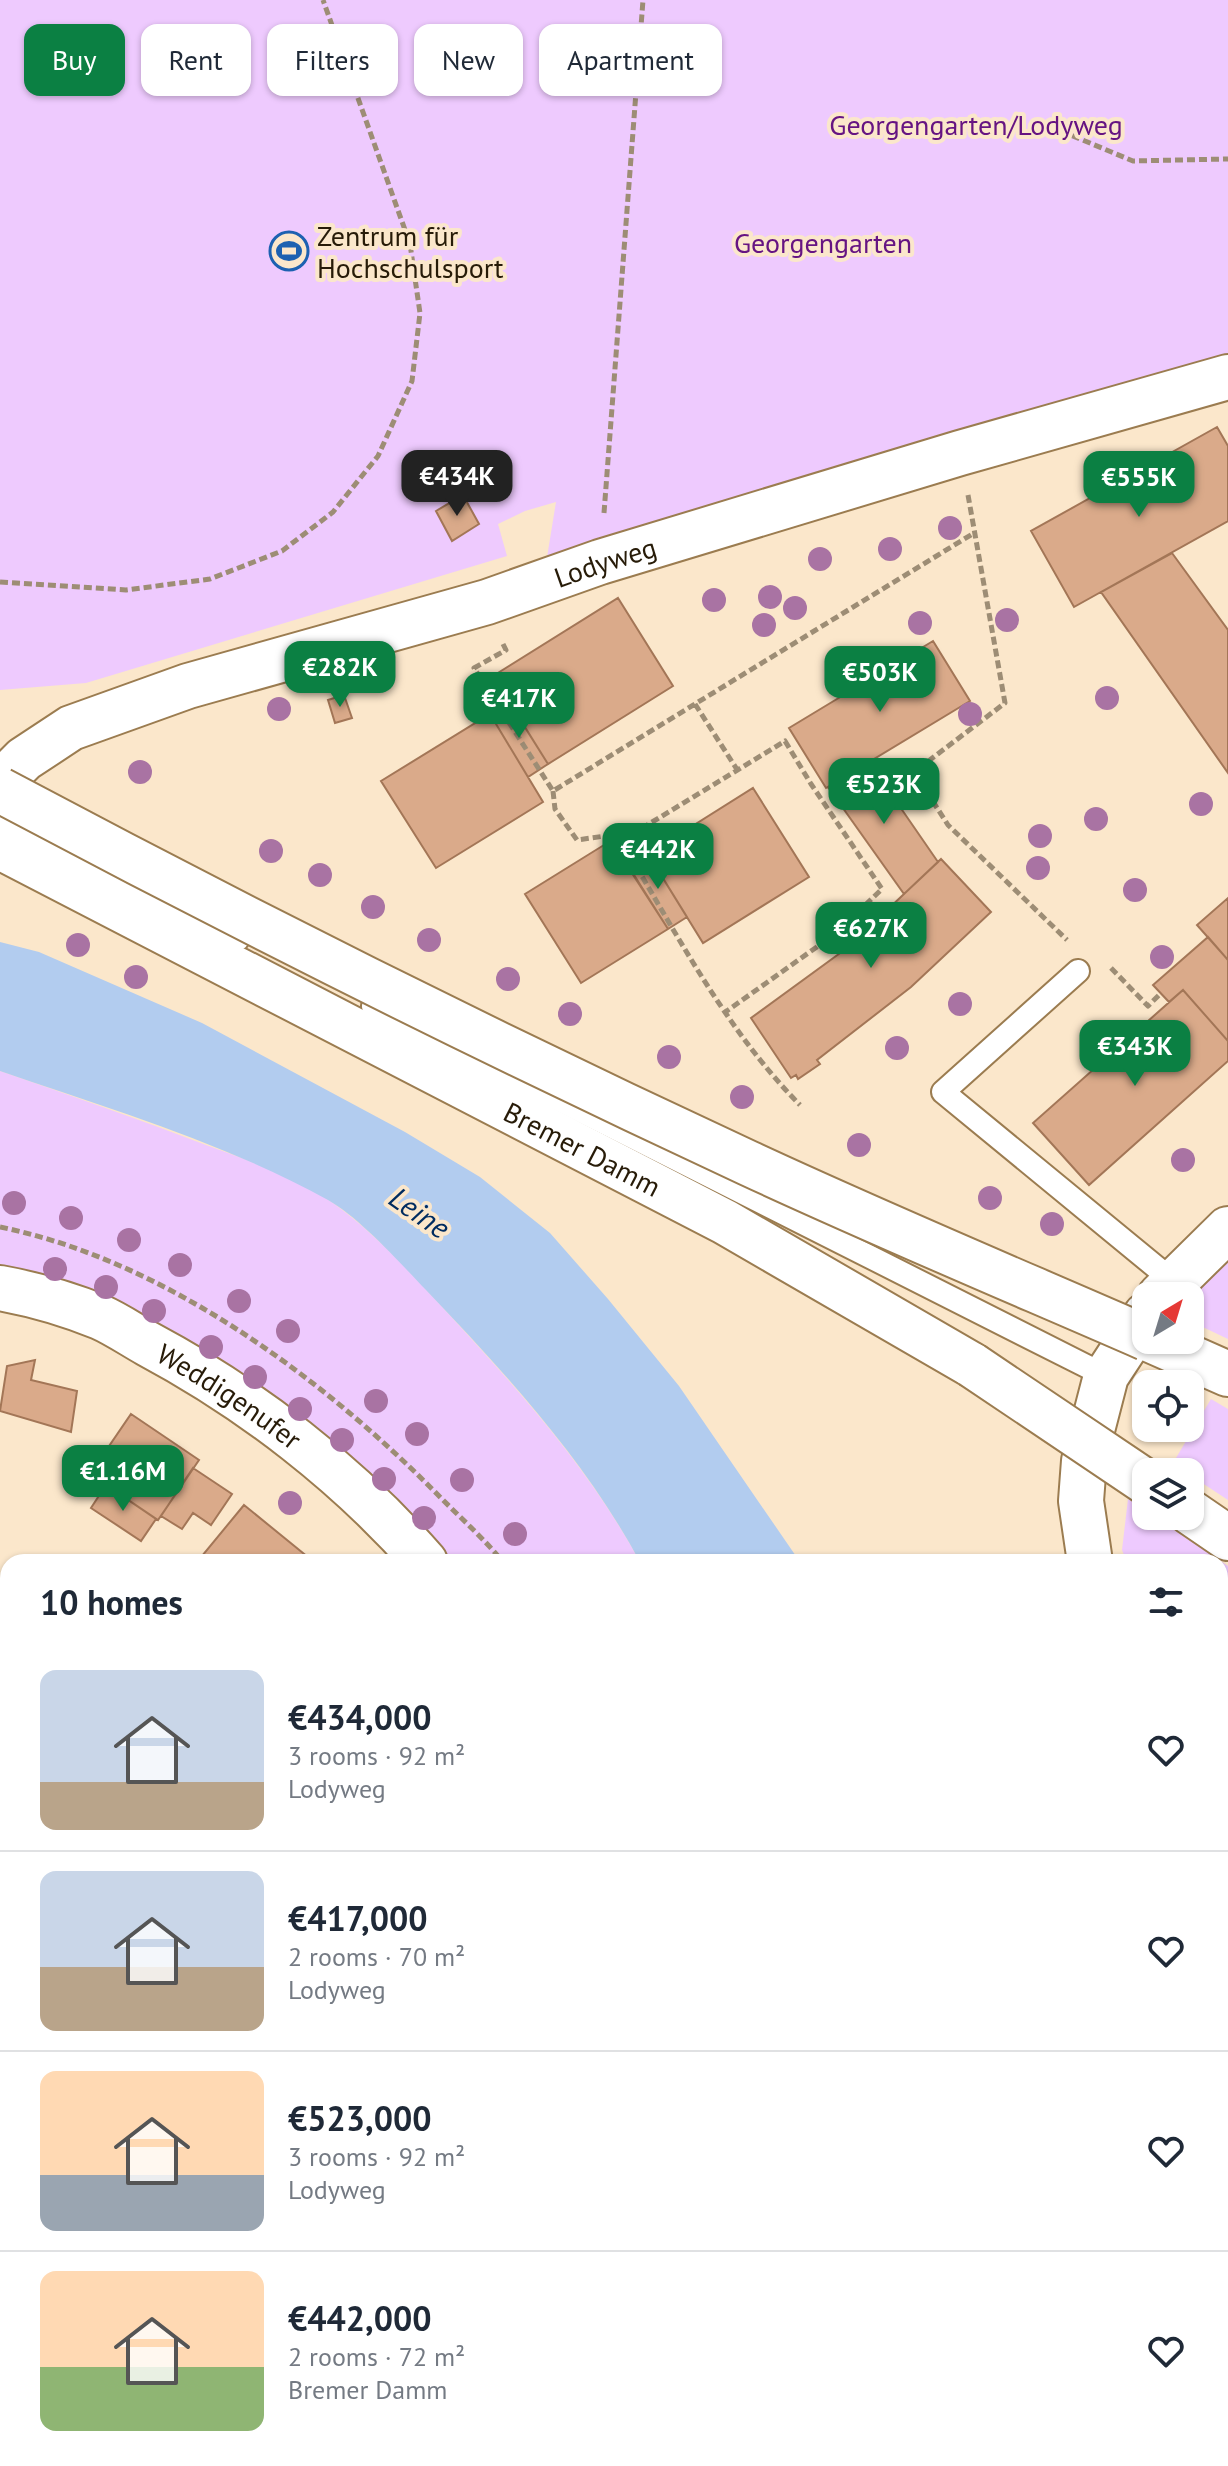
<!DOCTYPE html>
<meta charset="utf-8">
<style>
:root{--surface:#fff;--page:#f2f2f3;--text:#1f2937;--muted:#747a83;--line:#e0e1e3;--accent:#0b8043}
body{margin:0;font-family:"PT Sans",sans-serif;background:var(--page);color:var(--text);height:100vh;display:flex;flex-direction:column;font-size:30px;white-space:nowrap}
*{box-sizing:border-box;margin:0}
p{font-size:26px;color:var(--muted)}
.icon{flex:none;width:44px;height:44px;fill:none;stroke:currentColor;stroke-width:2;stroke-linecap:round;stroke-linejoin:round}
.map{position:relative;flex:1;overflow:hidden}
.sheet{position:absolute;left:0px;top:1554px;width:1228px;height:912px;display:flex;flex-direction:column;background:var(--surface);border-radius:24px 24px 0 0;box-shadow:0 2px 6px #0004}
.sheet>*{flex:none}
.top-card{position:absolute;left:24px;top:24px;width:800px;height:72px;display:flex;gap:16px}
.needle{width:52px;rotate:38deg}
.fabs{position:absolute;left:1132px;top:1282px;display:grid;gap:16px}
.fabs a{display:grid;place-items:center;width:72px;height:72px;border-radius:16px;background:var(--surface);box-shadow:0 2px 6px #0004;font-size:40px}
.price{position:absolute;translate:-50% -68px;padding:0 18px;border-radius:16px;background:var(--accent);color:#fff;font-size:26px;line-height:52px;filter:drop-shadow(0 2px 4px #0008)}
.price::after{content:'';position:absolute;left:50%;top:48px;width:24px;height:18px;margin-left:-12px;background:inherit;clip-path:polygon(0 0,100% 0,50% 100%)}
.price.current{background:#222;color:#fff}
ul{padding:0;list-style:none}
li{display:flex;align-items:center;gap:24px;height:200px;padding:0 40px}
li+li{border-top:2px solid var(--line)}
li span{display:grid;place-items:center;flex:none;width:224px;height:160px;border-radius:16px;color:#555}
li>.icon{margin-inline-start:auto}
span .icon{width:96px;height:96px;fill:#fffc;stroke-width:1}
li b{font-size:34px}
h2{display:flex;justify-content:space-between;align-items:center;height:96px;padding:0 40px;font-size:34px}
.tag{padding:0 28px;border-radius:16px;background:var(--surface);box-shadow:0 2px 6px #0004;font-size:28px;line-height:72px}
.tag.current{background:var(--accent);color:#fff}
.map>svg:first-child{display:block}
.green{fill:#eecafe}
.water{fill:#b2ccef}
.building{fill:#daaa8a;stroke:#a37657;stroke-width:2}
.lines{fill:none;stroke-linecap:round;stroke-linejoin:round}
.service-casing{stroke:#9b7c50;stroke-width:26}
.minor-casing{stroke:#9b7c50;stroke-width:48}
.secondary-casing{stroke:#9b7c50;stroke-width:48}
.path{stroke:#9d8d75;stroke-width:5;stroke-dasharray:8 4;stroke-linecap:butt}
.service{stroke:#fff;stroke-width:22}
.minor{stroke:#fff;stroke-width:44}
.secondary{stroke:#fff;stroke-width:44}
.secondary-bridge-casing{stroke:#9b7c50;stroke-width:48;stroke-linecap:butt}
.secondary-bridge{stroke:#fff;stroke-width:44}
.tree{fill:#a973a3}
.labels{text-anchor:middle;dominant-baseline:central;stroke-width:8;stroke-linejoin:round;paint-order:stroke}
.park-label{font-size:28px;fill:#661482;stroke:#fbe7cb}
.poi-label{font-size:28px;fill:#271b08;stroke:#fbe7cb;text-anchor:start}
.street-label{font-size:28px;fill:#271b08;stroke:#fbe7cb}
.water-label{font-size:30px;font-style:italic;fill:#002c60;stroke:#fbe7cb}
</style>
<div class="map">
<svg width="1228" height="2466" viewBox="0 0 1228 2466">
<rect width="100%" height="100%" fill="#fbe7cb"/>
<path class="green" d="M0,0H1228V371L543,582L556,502L525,511L498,524L507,556L86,683L0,690Z
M0,1071C69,1095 138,1119 206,1145C245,1159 300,1179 333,1203C379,1236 417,1280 455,1321C524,1396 591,1472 640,1562H425L281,1430L0,1288Z
M1228,1229V1339L1190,1321V1296Z
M1211,1399L1228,1409V1500L1190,1475V1472L1173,1463Z
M1128,1499L1146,1511V1516H1153L1228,1566V1710L1220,1703V1562H1127L1122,1550Z
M712,2458H884V2466H711Z"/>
<path class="water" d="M0,942L39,952L202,1023L405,1132L480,1177L550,1233L608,1299L679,1386L800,1562H640C585,1460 506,1374 426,1290C400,1263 360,1218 328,1200C225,1143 110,1109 0,1071Z
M884,2458H1026V2466H884Z"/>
<path class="building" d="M1217,427L1228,446V521L1074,607L1031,531Z
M463,495L479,524L452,541L436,511Z
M1172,553L1228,630V773L1101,592Z
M618,598L673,686L548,764L493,676Z
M933,641L970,701L826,788L789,728Z
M344,695L352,718L335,723L328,700Z
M509,702L548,764L528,777L490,714Z
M490,714L543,802L436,868L381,781Z
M869,762L938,862L904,894L828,787Z
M753,788L809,877L703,943L648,854Z
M612,840L668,929L581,983L525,894Z
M648,854L687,917L668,929L628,867Z
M941,859L991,912L911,987L817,1060L820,1064L798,1079L796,1075L791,1078L751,1018L847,948Z
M1228,898V960L1197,925Z
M1208,937L1228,960V1041L1183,990L1169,1002L1153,985Z
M1183,990L1228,1041V1061L1089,1185L1033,1123Z
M35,1360L31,1380L77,1391L71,1432L0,1411L7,1366Z
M131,1414L199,1460L158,1520L90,1474Z
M193,1468L232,1494L211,1525L193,1513L182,1529L161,1516Z
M106,1485L156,1519L141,1541L91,1508Z
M244,1505L314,1562H197Z
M1220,1932L1228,1944V1956L1220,1961Z
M1228,1956V2057L1220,2061V1961Z
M1228,2080V2125L1220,2130V2085Z
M0,2330L8,2331L5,2364L0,2363Z
M8,2350V2445L0,2444V2391Z
M4,2445L8,2446V2458H47L46,2466H0Z
M182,2458H267L265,2466H181Z
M555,2458H639L638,2466H553Z"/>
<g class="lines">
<g class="service-casing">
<path id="service" d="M0,819L238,939
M1078,971L943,1092L1173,1281
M373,1006L1106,1376"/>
</g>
<g class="minor-casing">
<g id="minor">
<path id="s1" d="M0,783L24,759L71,728L188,686L487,602L600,562L960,453L1228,377"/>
<path id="s2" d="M0,1288C33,1294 68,1304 100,1317C116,1324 132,1335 148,1344C251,1399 348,1474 425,1562"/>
<path d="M1160,1296L1228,1229"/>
<path d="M1090,1562L1081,1501L1084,1461L1106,1376L1146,1315"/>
<path d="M1220,1765L1228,1772"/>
<path d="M124,2466L125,2458"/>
<path d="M711,2466L712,2458"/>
</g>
</g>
<g class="secondary-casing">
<g id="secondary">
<path id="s3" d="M0,847L725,1222L972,1365"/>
<path d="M1151,1340L1228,1374"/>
<path d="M1190,1512L1228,1538"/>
</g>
</g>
<path class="path" d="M1061,131L1133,161L1228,159
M968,495L1005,703L914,772L948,825L1067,940
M604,513L643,0
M0,582L126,590L210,579L282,551L333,512L378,456L412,381L420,313L410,244L323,0
M503,644L506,650L474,668L553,791L974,533
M695,704L738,771
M553,791L555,809L577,840L612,835L621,841C676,932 725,1029 800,1105
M621,841L785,741L811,784L882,889L835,934L724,1013
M1111,968L1148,1006L1159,995
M0,1227C167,1261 327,1381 444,1501C464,1521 485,1540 503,1562
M1220,2431L1228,2435
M770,2466L771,2458
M1145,2466L1155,2458"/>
<use href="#service" class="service"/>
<use href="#minor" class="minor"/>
<use href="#secondary" class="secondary"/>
<g class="secondary-bridge-casing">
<path id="secondary-bridge" d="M0,790C246,921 496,1046 748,1163C879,1224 1013,1280 1146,1338
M972,1365L1146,1482"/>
</g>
<use href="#secondary-bridge" class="secondary-bridge"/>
</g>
<g class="tree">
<circle cx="950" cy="528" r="12"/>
<circle cx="890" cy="549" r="12"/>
<circle cx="820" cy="559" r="12"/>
<circle cx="770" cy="597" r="12"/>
<circle cx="714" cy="600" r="12"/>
<circle cx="795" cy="608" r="12"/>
<circle cx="1007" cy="620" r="12"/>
<circle cx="920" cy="623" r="12"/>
<circle cx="764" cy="625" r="12"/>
<circle cx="1107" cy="698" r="12"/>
<circle cx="279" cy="709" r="12"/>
<circle cx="970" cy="714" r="12"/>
<circle cx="140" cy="772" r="12"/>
<circle cx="1201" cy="804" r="12"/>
<circle cx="1096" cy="819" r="12"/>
<circle cx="1040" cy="836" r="12"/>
<circle cx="271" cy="851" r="12"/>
<circle cx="1038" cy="868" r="12"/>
<circle cx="320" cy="875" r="12"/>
<circle cx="1135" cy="890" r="12"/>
<circle cx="373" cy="907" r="12"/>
<circle cx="429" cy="940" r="12"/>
<circle cx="78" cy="945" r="12"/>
<circle cx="1162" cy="957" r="12"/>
<circle cx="136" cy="977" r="12"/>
<circle cx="508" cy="979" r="12"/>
<circle cx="960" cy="1004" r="12"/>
<circle cx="570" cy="1014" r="12"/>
<circle cx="1111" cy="1033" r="12"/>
<circle cx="897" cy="1048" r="12"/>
<circle cx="669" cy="1057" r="12"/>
<circle cx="742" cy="1097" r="12"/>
<circle cx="859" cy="1145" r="12"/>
<circle cx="1183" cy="1160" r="12"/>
<circle cx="990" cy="1198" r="12"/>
<circle cx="14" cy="1203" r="12"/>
<circle cx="71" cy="1218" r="12"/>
<circle cx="1052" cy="1224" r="12"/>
<circle cx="129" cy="1240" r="12"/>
<circle cx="180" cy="1265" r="12"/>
<circle cx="55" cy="1269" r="12"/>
<circle cx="106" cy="1287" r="12"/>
<circle cx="239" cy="1301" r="12"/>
<circle cx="154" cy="1311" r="12"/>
<circle cx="288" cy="1331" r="12"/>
<circle cx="211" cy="1347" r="12"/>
<circle cx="255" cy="1377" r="12"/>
<circle cx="376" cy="1401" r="12"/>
<circle cx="300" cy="1409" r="12"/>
<circle cx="417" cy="1434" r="12"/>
<circle cx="342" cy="1440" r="12"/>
<circle cx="384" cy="1479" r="12"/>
<circle cx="462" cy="1480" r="12"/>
<circle cx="290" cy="1503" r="12"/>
<circle cx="424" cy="1518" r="12"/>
<circle cx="515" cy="1534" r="12"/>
</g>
<defs>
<g id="stadium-ring" transform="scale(2)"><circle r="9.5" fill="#fbe7cb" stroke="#1d61b1" stroke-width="1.5"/><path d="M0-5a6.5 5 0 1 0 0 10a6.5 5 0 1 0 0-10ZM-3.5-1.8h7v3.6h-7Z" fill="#1d61b1"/></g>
</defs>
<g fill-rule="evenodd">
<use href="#stadium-ring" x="289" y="251"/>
</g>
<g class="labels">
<g class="park-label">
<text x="976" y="124">Georgengarten/Lodyweg</text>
<text x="823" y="242">Georgengarten</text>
</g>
<g class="poi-label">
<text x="317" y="235">Zentrum für<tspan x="317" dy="32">Hochschulsport</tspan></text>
</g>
<g class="street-label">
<text stroke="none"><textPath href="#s1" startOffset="650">Lodyweg</textPath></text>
<text stroke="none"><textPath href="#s3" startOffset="656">Bremer Damm</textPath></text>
<text stroke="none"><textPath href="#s2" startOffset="256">Weddigenufer</textPath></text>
</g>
<g class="water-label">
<text transform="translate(420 1212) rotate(35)">Leine</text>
</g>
</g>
</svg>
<div class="fabs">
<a><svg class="needle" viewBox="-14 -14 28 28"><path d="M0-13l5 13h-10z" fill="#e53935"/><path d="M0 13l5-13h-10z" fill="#747a83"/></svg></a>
<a><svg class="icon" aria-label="locate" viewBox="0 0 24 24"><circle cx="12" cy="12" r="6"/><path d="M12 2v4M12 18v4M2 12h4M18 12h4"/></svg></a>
<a><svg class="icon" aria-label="layers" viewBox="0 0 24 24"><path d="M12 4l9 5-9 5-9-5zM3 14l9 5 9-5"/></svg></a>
</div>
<b class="price current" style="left:457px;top:518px">€434K</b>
<b class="price" style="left:1139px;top:519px">€555K</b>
<b class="price" style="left:340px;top:709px">€282K</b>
<b class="price" style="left:880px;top:714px">€503K</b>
<b class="price" style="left:519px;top:740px">€417K</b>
<b class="price" style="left:884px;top:826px">€523K</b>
<b class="price" style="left:658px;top:891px">€442K</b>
<b class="price" style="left:871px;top:970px">€627K</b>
<b class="price" style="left:1135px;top:1088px">€343K</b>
<b class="price" style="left:123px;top:1513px">€1.16M</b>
<div class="top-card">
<a class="tag current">Buy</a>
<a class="tag">Rent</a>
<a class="tag">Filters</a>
<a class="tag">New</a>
<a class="tag">Apartment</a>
</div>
<section class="sheet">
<h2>10 homes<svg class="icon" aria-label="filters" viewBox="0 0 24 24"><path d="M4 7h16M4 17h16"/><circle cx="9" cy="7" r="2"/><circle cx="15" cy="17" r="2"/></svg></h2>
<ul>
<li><span style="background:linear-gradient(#c9d6e8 70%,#b9a48a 0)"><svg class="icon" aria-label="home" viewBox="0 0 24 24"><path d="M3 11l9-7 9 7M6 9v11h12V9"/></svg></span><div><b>€434,000</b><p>3 rooms · 92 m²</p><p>Lodyweg</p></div><svg class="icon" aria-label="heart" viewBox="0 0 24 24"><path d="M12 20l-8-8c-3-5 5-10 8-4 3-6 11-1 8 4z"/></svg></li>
<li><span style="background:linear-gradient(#c9d6e8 60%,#b9a48a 0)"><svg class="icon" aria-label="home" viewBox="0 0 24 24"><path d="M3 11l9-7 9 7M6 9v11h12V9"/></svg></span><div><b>€417,000</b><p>2 rooms · 70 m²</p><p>Lodyweg</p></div><svg class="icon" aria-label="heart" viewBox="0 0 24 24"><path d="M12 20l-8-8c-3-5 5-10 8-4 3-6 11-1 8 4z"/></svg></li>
<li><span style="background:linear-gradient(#ffd9b3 65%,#9aa5b1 0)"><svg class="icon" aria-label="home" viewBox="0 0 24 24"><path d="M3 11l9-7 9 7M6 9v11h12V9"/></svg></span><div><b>€523,000</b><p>3 rooms · 92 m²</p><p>Lodyweg</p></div><svg class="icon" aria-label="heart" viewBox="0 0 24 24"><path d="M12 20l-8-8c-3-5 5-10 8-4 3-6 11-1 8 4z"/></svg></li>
<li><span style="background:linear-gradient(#ffd9b3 60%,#8fb573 0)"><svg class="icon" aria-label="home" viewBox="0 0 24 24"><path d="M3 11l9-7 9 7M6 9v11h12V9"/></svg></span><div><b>€442,000</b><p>2 rooms · 72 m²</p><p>Bremer Damm</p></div><svg class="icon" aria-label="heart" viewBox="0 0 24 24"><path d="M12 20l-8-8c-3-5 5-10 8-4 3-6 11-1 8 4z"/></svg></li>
</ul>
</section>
</div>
